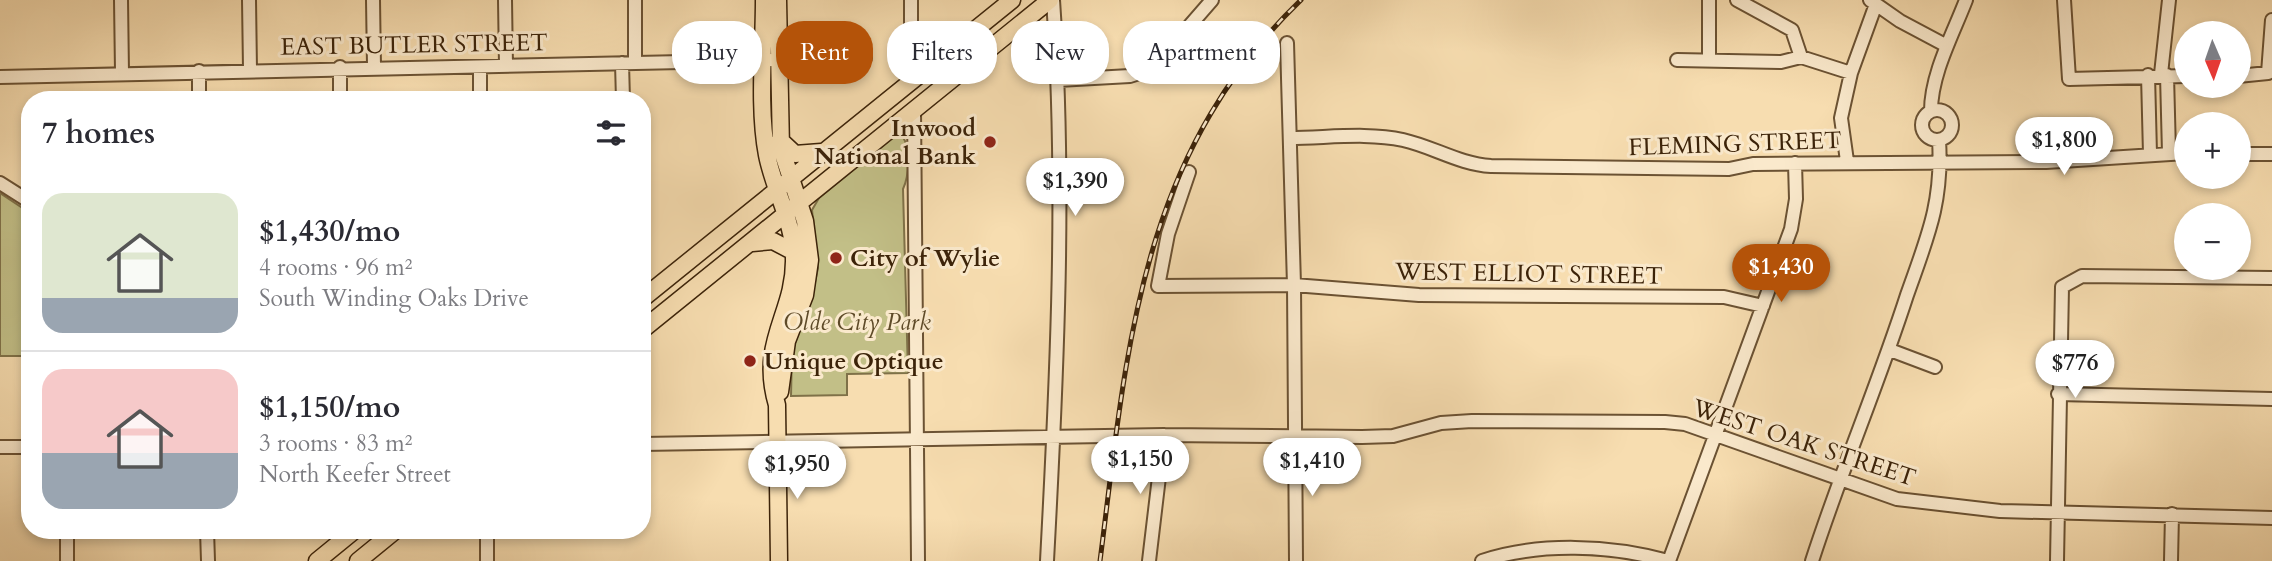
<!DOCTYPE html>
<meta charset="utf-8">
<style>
:root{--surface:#fff;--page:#f2f2f3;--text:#2b2b33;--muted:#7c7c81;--line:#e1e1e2;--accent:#b45309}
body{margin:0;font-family:Cardo,serif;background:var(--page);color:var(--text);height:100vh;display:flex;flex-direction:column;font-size:26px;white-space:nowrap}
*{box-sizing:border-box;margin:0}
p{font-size:23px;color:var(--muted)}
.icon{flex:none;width:38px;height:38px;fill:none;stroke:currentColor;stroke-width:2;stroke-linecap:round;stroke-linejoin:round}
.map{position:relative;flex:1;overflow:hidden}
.sheet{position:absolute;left:21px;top:91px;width:630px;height:448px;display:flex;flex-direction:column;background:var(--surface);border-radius:28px;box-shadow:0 4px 10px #0003}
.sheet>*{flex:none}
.banner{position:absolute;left:672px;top:21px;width:665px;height:63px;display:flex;gap:14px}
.needle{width:46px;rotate:178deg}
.buttons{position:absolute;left:2174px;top:21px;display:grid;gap:14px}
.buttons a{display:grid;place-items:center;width:77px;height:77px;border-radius:50%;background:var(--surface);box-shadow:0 4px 10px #0003;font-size:35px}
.price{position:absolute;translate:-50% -60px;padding:0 16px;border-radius:24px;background:#fff;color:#222;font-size:23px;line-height:46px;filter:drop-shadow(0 2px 4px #0008)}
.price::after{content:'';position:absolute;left:50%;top:42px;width:21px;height:16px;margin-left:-10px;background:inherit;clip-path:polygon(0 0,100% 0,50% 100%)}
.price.active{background:var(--accent);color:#fff}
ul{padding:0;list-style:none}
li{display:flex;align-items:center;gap:21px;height:175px;padding:0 21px}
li+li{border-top:2px solid var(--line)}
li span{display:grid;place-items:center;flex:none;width:196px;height:140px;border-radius:21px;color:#555}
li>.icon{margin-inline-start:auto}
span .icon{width:84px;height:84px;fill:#fffc;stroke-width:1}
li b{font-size:30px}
h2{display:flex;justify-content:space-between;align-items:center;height:84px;padding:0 21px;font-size:30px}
.tag{padding:0 24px;border-radius:28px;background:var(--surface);box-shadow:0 4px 10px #0003;font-size:24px;line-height:63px}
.tag.active{background:var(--accent);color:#fff}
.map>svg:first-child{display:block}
.green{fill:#c2bf87;stroke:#7f7148;stroke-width:2}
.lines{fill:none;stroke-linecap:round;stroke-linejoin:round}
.minor-casing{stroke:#6b5233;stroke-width:16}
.major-casing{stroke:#3c2309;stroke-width:19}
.minor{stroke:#fae9cc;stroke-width:12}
.major{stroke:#f7ddb0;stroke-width:16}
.rail-casing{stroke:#3c2309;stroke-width:5}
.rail{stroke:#fae9cc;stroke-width:2.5;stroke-dasharray:8;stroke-linecap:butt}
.poi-dot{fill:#8f2418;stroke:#fae9cc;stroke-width:2.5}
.labels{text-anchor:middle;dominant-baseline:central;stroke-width:6;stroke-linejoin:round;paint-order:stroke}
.street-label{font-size:24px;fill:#3c2309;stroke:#fae9cc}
.poi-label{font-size:24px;font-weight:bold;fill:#3c2309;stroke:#fae9cc;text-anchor:start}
.park-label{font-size:24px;font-style:italic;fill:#5e4a28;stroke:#fae9cc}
</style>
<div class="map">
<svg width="2272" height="561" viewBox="0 0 2272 561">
<rect width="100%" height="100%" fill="#f7ddb0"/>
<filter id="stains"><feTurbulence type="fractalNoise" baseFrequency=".00286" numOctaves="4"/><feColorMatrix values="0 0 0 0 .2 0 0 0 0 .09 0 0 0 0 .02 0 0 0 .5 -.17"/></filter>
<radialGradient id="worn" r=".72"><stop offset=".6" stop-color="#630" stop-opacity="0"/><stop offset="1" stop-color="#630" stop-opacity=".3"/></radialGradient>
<path class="green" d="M896,135L903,137C911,150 909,176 903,189L908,373L847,374V395L791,396L792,352L813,292L818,268L812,210L819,198Z
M0,193L30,213V356H0Z"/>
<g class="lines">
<g class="minor-casing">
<path id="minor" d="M121,0L122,72
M249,0L250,69
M373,0L374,66
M505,0L506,66
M635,0V62
M911,0V29L924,70
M1709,0V60
M1737,0L1792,30L1801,57
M1870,0L1900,21L1947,46
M2064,0L2069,79L2186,76
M1287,43L1294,285L1296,561
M1801,57L1851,73
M1677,60L1781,62L1801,57
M622,63L623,100
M340,67V100
M480,67V100
M199,71V100
M2161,74L2169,0
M2148,75L2150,154
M2167,75L2169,153
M2238,76L2268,73L2272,20
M0,77L865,58
M1058,80L1130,76L1152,69L1212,0
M914,109L918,561
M1922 125a15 15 0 1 1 30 0a15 15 0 1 1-30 0Z
M1931,111C1931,74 1953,34 1966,0
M1290,138C1326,138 1368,132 1403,140C1434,147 1459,164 1491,166L1729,169L1753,164L2046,162L2186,153
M2238,154H2272
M1847,161L1841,118L1851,73L1876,4
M1189,172L1168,234L1158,286L1294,285L1419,295L1724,297L1763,306
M0,183L30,202
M1890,350L1935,367
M2058,394L2272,399
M642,444L1164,435L1362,437L1393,436L1441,423L1472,421L1665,422L1685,424L1897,499L2000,511L2272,518
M0,447H30
M67,530V561
M207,530L208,561
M487,530V561
M1047,561C1057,375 1066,186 1053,0
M1149,561L1164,435
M1482,561C1539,542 1611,545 1668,561
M1669,561L1791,229L1796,199L1795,163
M1812,561C1841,471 1878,385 1907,295C1927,238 1943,203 1939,140
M2057,561L2062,287L2082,276L2272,278
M2171,561L2172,514"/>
</g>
<g class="major-casing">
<path id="major" d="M764,0C764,49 758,108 767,155C774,191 794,222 794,259C795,314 758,341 777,405L779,561
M778,0L781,148L805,221L810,260L805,295L787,341L780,392
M780,140L795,154L821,152
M752,243L773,241L794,252
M642,299L1012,0
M642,330L1050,0
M317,561L355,530
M358,561L396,530"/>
</g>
<use href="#minor" class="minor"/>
<use href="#major" class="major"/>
<g class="rail-casing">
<path id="rail" d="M1100,561C1127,350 1138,157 1301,0"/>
</g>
<use href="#rail" class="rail"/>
</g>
<g class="poi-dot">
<circle cx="990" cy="142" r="7"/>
<circle cx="836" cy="258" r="7"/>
<circle cx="750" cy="361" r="7"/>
</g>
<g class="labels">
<g class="street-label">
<text transform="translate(414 45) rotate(-1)">EAST BUTLER STREET</text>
<text transform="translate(1735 144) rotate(-2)">FLEMING STREET</text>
<text transform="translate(1529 274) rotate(1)">WEST ELLIOT STREET</text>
<text transform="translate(1804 443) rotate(18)">WEST OAK STREET</text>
</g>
<g class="poi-label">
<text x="976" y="128" text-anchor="end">Inwood<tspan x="976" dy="28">National Bank</tspan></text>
<text x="850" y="258">City of Wylie</text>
<text x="764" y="361">Unique Optique</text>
</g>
<g class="park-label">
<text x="857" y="322">Olde City Park</text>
</g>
</g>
<rect width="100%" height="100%" filter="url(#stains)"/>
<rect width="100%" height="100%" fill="url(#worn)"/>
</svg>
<div class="buttons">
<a><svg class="needle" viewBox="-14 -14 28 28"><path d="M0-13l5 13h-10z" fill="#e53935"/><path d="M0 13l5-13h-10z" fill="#7c7c81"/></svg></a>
<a>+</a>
<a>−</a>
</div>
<b class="price" style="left:2064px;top:177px">$1,800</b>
<b class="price" style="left:1075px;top:218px">$1,390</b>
<b class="price active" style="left:1781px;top:304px">$1,430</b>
<b class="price" style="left:2075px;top:400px">$776</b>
<b class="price" style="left:1140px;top:496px">$1,150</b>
<b class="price" style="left:1312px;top:498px">$1,410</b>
<b class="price" style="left:797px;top:501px">$1,950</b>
<div class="banner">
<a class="tag">Buy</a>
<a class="tag active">Rent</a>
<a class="tag">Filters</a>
<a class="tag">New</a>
<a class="tag">Apartment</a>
</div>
<section class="sheet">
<h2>7 homes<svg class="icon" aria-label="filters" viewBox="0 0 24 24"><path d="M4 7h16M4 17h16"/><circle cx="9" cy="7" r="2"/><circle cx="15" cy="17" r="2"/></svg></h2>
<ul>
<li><span style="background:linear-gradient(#dfe7d0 75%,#9aa5b1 0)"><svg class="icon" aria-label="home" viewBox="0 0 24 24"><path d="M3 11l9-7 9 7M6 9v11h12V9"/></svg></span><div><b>$1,430/mo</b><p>4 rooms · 96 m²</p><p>South Winding Oaks Drive</p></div></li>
<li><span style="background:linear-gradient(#f6c9c9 60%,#9aa5b1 0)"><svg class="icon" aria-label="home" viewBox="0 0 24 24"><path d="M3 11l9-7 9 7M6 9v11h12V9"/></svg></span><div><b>$1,150/mo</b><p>3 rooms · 83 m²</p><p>North Keefer Street</p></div></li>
</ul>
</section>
</div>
